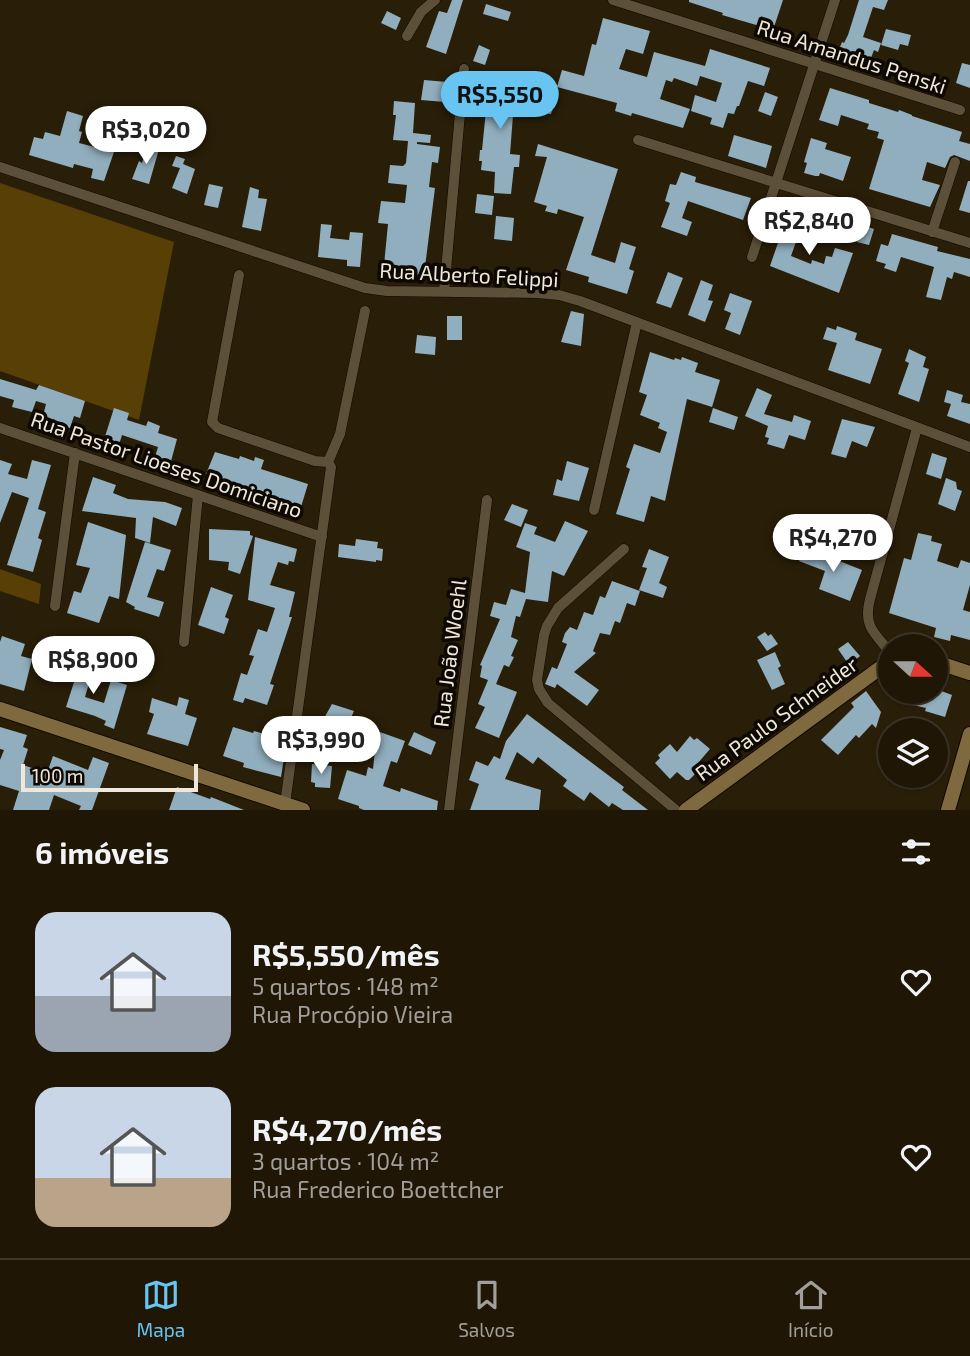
<!DOCTYPE html>
<html lang="pt">
<meta charset="utf-8">
<style>
:root{--surface:#1f1606;--page:#271f10;--text:#f1f3f6;--muted:#a19f9b;--line:#3c3528;--accent:#68c4f0}
body{margin:0;font-family:"Exo 2",sans-serif;background:var(--page);color:var(--text);height:100vh;display:flex;flex-direction:column;font-size:26px;white-space:nowrap}
*{box-sizing:border-box;margin:0}
p{font-size:23px;color:var(--muted)}
.icon{flex:none;width:38px;height:38px;fill:none;stroke:currentColor;stroke-width:2;stroke-linecap:round;stroke-linejoin:round}
.map{position:relative;height:810px;overflow:hidden}
.side{display:flex;flex-direction:column;background:var(--surface);flex:1}
.side>*{flex:none}
.needle{width:46px;rotate:111deg}
.fabs{position:absolute;left:878px;top:634px;display:grid;gap:14px}
.fabs a{display:grid;place-items:center;width:70px;height:70px;border-radius:50%;background:var(--surface);box-shadow:0 2px 5px #0004,0 0 0 2px var(--line);font-size:35px}
.scale{position:absolute;left:21px;bottom:18px;width:177px;box-sizing:border-box;padding-left:7px;border:4px solid #efe8da;border-top:0;font-size:19px;line-height:24px;white-space:nowrap;color:#efe8da;-webkit-text-stroke:5px #0d0902;paint-order:stroke}
.price{position:absolute;translate:-50% -60px;padding:0 16px;border-radius:24px;background:#fff;color:#222;font-size:23px;line-height:46px;filter:drop-shadow(0 2px 4px #0008)}
.price::after{content:'';position:absolute;left:50%;top:42px;width:21px;height:16px;margin-left:-10px;background:inherit;clip-path:polygon(0 0,100% 0,50% 100%)}
.price.current{background:var(--accent);color:#111}
ul{padding:0;list-style:none}
li{display:flex;align-items:center;gap:21px;height:175px;padding:0 35px}
li span{display:grid;place-items:center;flex:none;width:196px;height:140px;border-radius:21px;color:#555}
li>.icon{margin-inline-start:auto}
span .icon{width:84px;height:84px;fill:#fffc;stroke-width:1}
li b{font-size:30px}
h2{display:flex;justify-content:space-between;align-items:center;height:84px;padding:0 35px;font-size:30px}
.menu{display:flex;justify-content:space-around;align-items:center;height:98px;border-top:2px solid var(--line);background:var(--surface);font-size:19px;color:var(--muted)}
.menu a{display:grid;justify-items:center;gap:4px}
.menu .current{color:var(--accent)}
.map>svg:first-child{display:block}
.green{fill:#573f06}
.building{fill:#91aebe}
.lines{fill:none;stroke-linecap:round;stroke-linejoin:round}
.street-casing{stroke:#110700;stroke-width:11}
.secondary-casing{stroke:#110700;stroke-width:16}
.street{stroke:#5c5039;stroke-width:10}
.secondary{stroke:#7f6a3f;stroke-width:14}
.labels{text-anchor:middle;dominant-baseline:central;stroke-width:7;stroke-linejoin:round;paint-order:stroke}
.street-label{font-size:21px;fill:#efe8da;stroke:#0d0902}
</style>
<div class="map">
<svg width="970" height="810" viewBox="0 0 970 810">
<rect width="100%" height="100%" fill="#291e08"/>
<path class="green" d="M0,183L174,242L139,420L0,371Z
M0,569L41,584L39,604L0,591Z"/>
<path class="building" d="M452,0H463L446,54L426,47L439,11L447,13Z
M689,0H783L773,30L722,15L723,13L689,2Z
M859,0H888L884,10L873,7L863,37L881,43L878,52L874,50L871,58L864,55L862,60L838,52L842,42L844,43L848,35Z
M486,4L511,12L508,21L483,14Z
M387,11L401,18L396,30L381,23Z
M603,18L650,31L643,54L626,49L619,69L647,77L654,52L705,66L710,49L770,68L764,86L748,81L739,106H737L734,114L728,113L723,128L710,124L712,118L691,111L695,95L716,102L722,83L700,76L697,86L674,78L672,82L666,80L660,99L690,109L683,128L632,113L631,116L615,111L617,103L557,87L562,70L584,76L592,44L596,45Z
M886,29L911,35L908,46L900,44L898,50L881,45Z
M479,45L490,50L485,65L473,61Z
M962,63L970,65V88L956,83Z
M478,77L521,83L518,116L513,115L510,154L520,155L519,167H514L511,194L494,193L495,172L481,170L482,161H479L480,150H482L488,91L477,89Z
M424,80L447,82L445,102L421,100Z
M830,88L869,100V103L898,112L899,110L912,115V116L962,132L959,141L970,144V161L954,155L950,157L945,168L927,162L922,180L940,185L930,207L869,189L884,140L877,138L879,132L867,129L869,124L841,115L838,126L819,120Z
M546,90L557,94L551,114L540,113Z
M765,92L778,97L771,116L758,111Z
M394,101L415,103L413,133L431,135L430,143L417,142V144L440,147L438,163L432,162L429,187L435,188L424,275L407,274V267L384,265L388,224L378,223L381,201L405,203L407,185L388,183L390,165L403,166L406,163L408,141L393,140L396,115H393Z
M67,111L83,116L79,131L82,132L79,143L114,152L104,181L91,178L93,169L74,164L73,168L29,155L34,137L43,139L45,132L60,136Z
M734,135L772,146L766,168L728,156Z
M811,138L827,143L825,149L851,157L843,181L820,173L819,176H815L804,173L807,163L804,162Z
M538,144L618,169L591,255L615,263L621,242L636,247L629,269L634,271L627,294L588,282L589,277L566,270L584,217L558,209L557,214L545,211L547,206L534,202L547,157L535,156Z
M147,146L159,149L149,184L132,179L139,161L142,163Z
M176,156L185,159L183,164L195,169L187,194L172,188L180,168L172,166Z
M681,172L696,177L695,182L751,198L743,220L688,201L682,218L692,222L687,236L661,227L670,203L665,201L670,184L676,185Z
M968,181H970V213L959,210Z
M209,184L223,187L218,208L204,205Z
M250,187L259,190L258,198L267,199L261,231L242,227Z
M477,194L494,196L492,215L475,213Z
M791,205L807,211L791,256L811,264L812,260L824,264L826,256L832,257L835,248L853,253L839,293L770,266Z
M496,216L514,218L512,241L494,239Z
M321,224L332,225L330,238L349,240L350,232L363,233L360,267L347,266V260L318,257Z
M863,225L874,229L869,245L857,242Z
M892,234L938,247L937,251L970,259V277L954,272L952,279L947,277L941,300L926,297L934,267L901,257L896,272L884,268L886,264L876,261L881,244L888,246Z
M668,272L683,278L671,308L656,303Z
M701,280L713,285L708,300L713,301L705,322L688,315Z
M730,293L752,301L740,335L725,329L731,313L724,310Z
M571,311L584,314L581,346L561,342Z
M447,316H462V340H447Z
M837,326L857,333L855,340L882,349L870,384L828,370L837,343L823,339L827,327L836,330Z
M417,335L436,337L435,355L415,353Z
M909,349L926,357L923,367L929,369L919,402L898,394L909,363L905,361Z
M650,352L674,360L675,358L681,360L682,357L698,363L695,372L720,380L712,407L687,399L665,501L651,496L644,522L616,514L630,469L626,467L634,444L660,453L667,432L658,428L660,423L640,415L647,395L639,392Z
M0,379L36,390L39,385L85,401L80,418L74,416L70,428L54,424L55,420L43,416L46,404L36,401L32,412L12,407L14,400L0,396Z
M757,388L772,395L764,414L792,422L794,415L811,421L805,440L789,435L784,449L767,444L769,438L765,437L768,426L745,416Z
M947,390L963,395L961,402L970,404V424L947,416L951,404L944,402Z
M114,408L129,413L127,420L146,426L148,421L160,426L158,433L177,439L170,465L154,460L158,447L122,435L118,448L103,443Z
M713,408L738,417L734,430L709,422Z
M842,419L875,427L867,447L852,441L846,458L831,454Z
M215,452L239,459L240,456L254,461L255,457L264,460L261,469L308,484L301,507L255,493L231,484L232,482L206,474Z
M932,453L947,458L941,479L926,474Z
M0,460L12,464L8,474L27,479L32,460L51,465L38,509L46,512L38,538L42,540L33,572L7,565L29,498L12,492L0,523Z
M567,461L589,468L579,501L553,495L557,479L562,481Z
M93,477L116,485L113,493L128,499L165,502L182,508L176,526L153,517L150,543L135,538L136,518L82,511Z
M946,478L956,482L957,489L962,491L955,511L938,504Z
M512,504L528,510L521,527L504,520Z
M565,521L588,531L564,576L552,571L548,602L526,599L520,617L516,616L511,637L518,640L511,656L514,657L509,667L504,665L496,684L517,692L499,738L475,728L485,707L478,704L488,680L480,677L482,666L480,665L500,619L490,616L494,602L506,605L511,589L525,593L530,552L516,547L525,523L537,527L534,534L555,542Z
M88,522L126,535L119,599L109,596L99,623L67,613L74,591L81,593L90,568L76,565Z
M209,529L250,531V535L253,536L240,574L228,570L229,562L209,560Z
M918,533L932,536L931,541L942,544L937,561L958,568L961,560L970,563V585L963,610L970,612V640L951,635L950,641L934,637L936,628L889,613L904,558L911,560Z
M255,537L297,549L294,562L289,561L288,565L278,562L270,585L295,592L289,617H292L270,684L274,685L267,705L245,698L243,703L233,700L241,673L247,675L254,656L249,655L258,629L267,632L275,608L248,600Z
M356,539L378,542L377,548L383,549L382,561L376,560V562L338,557L339,544L355,546Z
M145,542L171,550L164,571L157,569L147,597L164,602L159,617L134,609L135,607L126,602Z
M804,547L862,570L850,601L819,589L825,571L799,561Z
M649,549L669,557L659,583L667,587L663,598L639,590L647,568L642,567Z
M612,581L640,591L635,606L627,603L620,623L615,621L610,635L600,633L593,651L596,653L574,672L599,690L587,706L557,684L555,688L545,684L552,667L557,669L567,644L562,642L565,633L570,627L577,630L584,612L593,615L600,596L605,598Z
M211,587L233,595L225,617L229,619L224,634L198,625Z
M765,632L768,636L771,634L778,644L767,651L757,637Z
M2,636L25,644L21,656L32,659L24,691L0,684V642Z
M97,637L109,641L103,659L91,655Z
M848,642L860,656L849,665L838,649Z
M775,652L781,666L778,668L785,684L772,690L757,660Z
M57,663L92,673L85,697L104,703L111,680L127,685L114,729L104,725L106,721L95,716L66,707L75,679L54,673Z
M936,689L952,695L945,717L925,711L926,708L896,701L898,691H936Z
M866,691L881,712L876,728L872,724L859,738L856,735L838,755L821,740L854,707L851,703Z
M179,697L189,700L185,714L197,718L188,746L147,734L154,714L149,712L152,698L177,706Z
M332,704L354,711L345,731L323,720Z
M527,714L624,787L622,790L648,810H623L612,803L609,807L590,792L584,801L563,786L567,780L538,757L533,764L517,752L505,779L541,790L539,810H470L479,784L469,780L476,761L488,766L494,756L500,759L506,741Z
M0,727L27,735L23,747L28,749L23,765L47,773L53,756L88,770L93,757L109,763L92,810H79L81,806L54,795L49,810H13L19,791L0,785V760L4,750L0,749Z
M233,727L253,733L254,731L275,737L273,743L286,745L281,777L243,767L244,763L223,756Z
M377,731L405,741L397,763L391,761L383,786L400,792L401,788L438,801L437,810H364L359,808V806L338,799L347,770L366,776L368,767L373,769Z
M414,732L436,742L431,755L408,745Z
M690,736L694,740L697,738L710,749L698,763L702,767L689,780H686L677,772L670,779L655,763L660,758L658,755L670,744L677,752Z
M312,764L332,766L330,788L315,787V783L311,782Z
M177,787L210,799L211,797L244,810H169Z"/>
<g class="lines">
<g class="street-casing">
<path id="street" d="M613,0L960,110
M407,36L421,12L435,0
M638,140L970,243
M0,167L365,288L387,291L537,293L559,295L580,301L970,447
M932,232L955,162
M752,257L835,0
M239,275L212,422L218,428L315,461L328,462
M444,292L464,69
M0,428L322,537
M594,510L637,322
M624,549L558,608L547,626L544,635L537,680L539,689L548,703L676,810
M55,606L75,453
M184,642L198,495
M891,653C874,633 863,626 870,599L917,428
M285,804L331,467L328,462L340,434L365,311
M449,810L487,500"/>
</g>
<g class="secondary-casing">
<path id="secondary" d="M936,662L970,673
M0,709L303,810
M686,810L891,660
M948,810L970,734"/>
</g>
<use href="#street" class="street"/>
<use href="#secondary" class="secondary"/>
</g>
<g class="labels">
<g class="street-label">
<text transform="translate(852 56) rotate(18)">Rua Amandus Penski</text>
<text transform="translate(469 274) rotate(3)">Rua Alberto Felippi</text>
<text transform="translate(167 464) rotate(19)">Rua Pastor Lioeses Domiciano</text>
<text transform="translate(449 653) rotate(-83)">Rua João Woehl</text>
<text transform="translate(776 718) rotate(-36)">Rua Paulo Schneider</text>
</g>
</g>
</svg>
<div class="fabs">
<a><svg class="needle" viewBox="-14 -14 28 28"><path d="M0-13l5 13h-10z" fill="#e53935"/><path d="M0 13l5-13h-10z" fill="#a19f9b"/></svg></a>
<a><svg class="icon" aria-label="layers" viewBox="0 0 24 24"><path d="M12 4l9 5-9 5-9-5zM3 14l9 5 9-5"/></svg></a>
</div>
<div class="scale">100 m</div>
<b class="price current" style="left:500px;top:131px">R$5,550</b>
<b class="price" style="left:146px;top:166px">R$3,020</b>
<b class="price" style="left:809px;top:257px">R$2,840</b>
<b class="price" style="left:833px;top:574px">R$4,270</b>
<b class="price" style="left:93px;top:696px">R$8,900</b>
<b class="price" style="left:321px;top:776px">R$3,990</b>
</div>
<section class="side">
<h2>6 imóveis<svg class="icon" aria-label="filters" viewBox="0 0 24 24"><path d="M4 7h16M4 17h16"/><circle cx="9" cy="7" r="2"/><circle cx="15" cy="17" r="2"/></svg></h2>
<ul>
<li><span style="background:linear-gradient(#c9d6e8 60%,#9aa5b1 0)"><svg class="icon" aria-label="home" viewBox="0 0 24 24"><path d="M3 11l9-7 9 7M6 9v11h12V9"/></svg></span><div><b>R$5,550/mês</b><p>5 quartos · 148 m²</p><p>Rua Procópio Vieira</p></div><svg class="icon" aria-label="heart" viewBox="0 0 24 24"><path d="M12 20l-8-8c-3-5 5-10 8-4 3-6 11-1 8 4z"/></svg></li>
<li><span style="background:linear-gradient(#c9d6e8 65%,#b9a48a 0)"><svg class="icon" aria-label="home" viewBox="0 0 24 24"><path d="M3 11l9-7 9 7M6 9v11h12V9"/></svg></span><div><b>R$4,270/mês</b><p>3 quartos · 104 m²</p><p>Rua Frederico Boettcher</p></div><svg class="icon" aria-label="heart" viewBox="0 0 24 24"><path d="M12 20l-8-8c-3-5 5-10 8-4 3-6 11-1 8 4z"/></svg></li>
</ul>
</section>
<nav class="menu">
<a class="current"><svg class="icon" aria-label="map" viewBox="0 0 24 24"><path d="M3 6l6-2 6 2 6-2v14l-6 2-6-2-6 2zM9 4v14M15 6v14"/></svg>Mapa</a>
<a><svg class="icon" aria-label="saved" viewBox="0 0 24 24"><path d="M7 4h10v16l-5-4-5 4z"/></svg>Salvos</a>
<a><svg class="icon" aria-label="home" viewBox="0 0 24 24"><path d="M3 11l9-7 9 7M6 9v11h12V9"/></svg>Início</a>
</nav>
